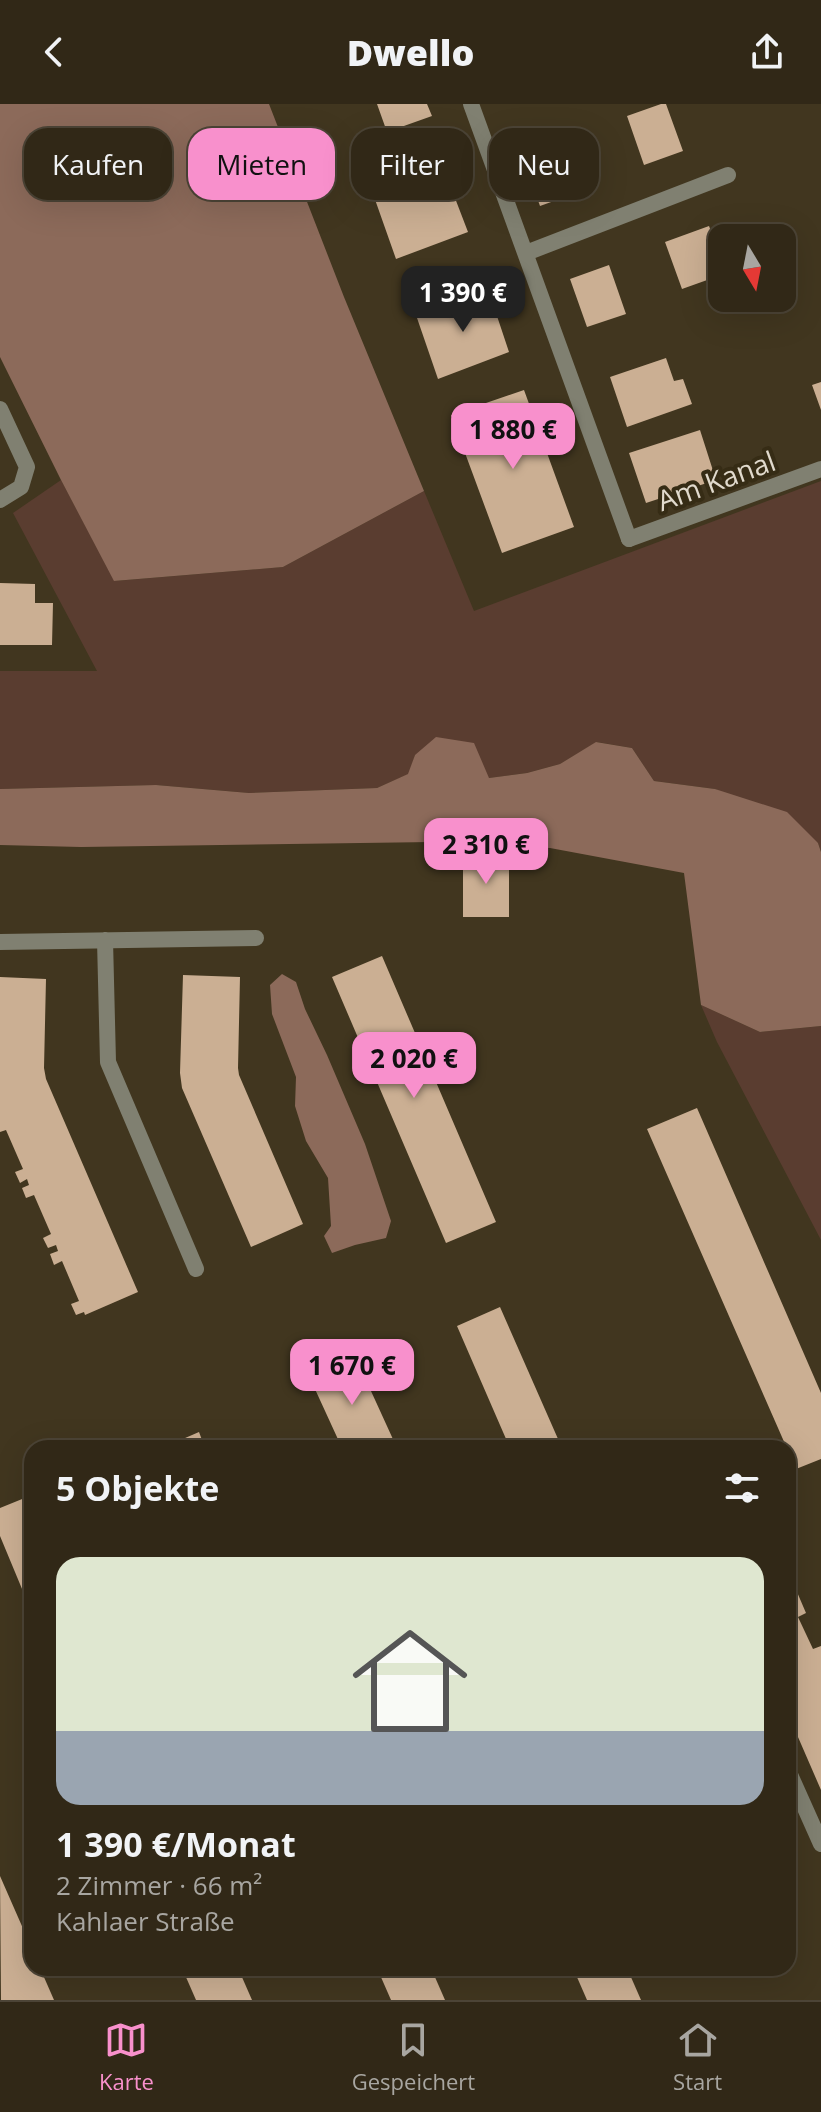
<!DOCTYPE html>
<html lang="de">
<meta charset="utf-8">
<style>
:root{--surface:#312817;--page:#3d3424;--text:#f1f3f6;--muted:#a8a6a1;--line:#4c4436;--accent:#f890cc}
body{margin:0;font-family:"Open Sans",sans-serif;background:var(--page);color:var(--text);height:100vh;display:flex;flex-direction:column;font-size:30px;white-space:nowrap}
*{box-sizing:border-box;margin:0}
p{font-size:26px;color:var(--muted)}
.icon{flex:none;width:44px;height:44px;fill:none;stroke:currentColor;stroke-width:2;stroke-linecap:round;stroke-linejoin:round}
.map{position:relative;flex:1;overflow:hidden}
.drawer{position:absolute;left:24px;top:1336px;width:772px;height:536px;display:flex;flex-direction:column;background:var(--surface);border-radius:24px;box-shadow:0 8px 32px #0002,0 0 0 2px var(--line)}
.drawer>*{flex:none}
.hud{position:absolute;left:24px;top:24px;width:774px;height:72px;display:flex;gap:16px}
.needle{width:52px;rotate:170deg}
.controls{position:absolute;left:708px;top:120px;display:grid;gap:16px}
.controls a{display:grid;place-items:center;width:88px;height:88px;border-radius:16px;background:var(--surface);box-shadow:0 8px 32px #0002,0 0 0 2px var(--line);font-size:40px}
.price{position:absolute;translate:-50% -68px;padding:0 18px;border-radius:16px;background:var(--accent);color:#111;font-size:26px;line-height:52px;filter:drop-shadow(0 2px 4px #0008)}
.price::after{content:'';position:absolute;left:50%;top:48px;width:24px;height:18px;margin-left:-12px;background:inherit;clip-path:polygon(0 0,100% 0,50% 100%)}
.price.selected{background:#222;color:#fff}
ul{padding:0;list-style:none}
li{display:grid;align-content:center;gap:16px;height:424px;padding:0 32px}
li+li{border-top:2px solid var(--line)}
li span{display:grid;place-items:center;height:248px;border-radius:24px;color:#555}
li>.icon{margin-inline-start:auto}
span .icon{width:144px;height:144px;fill:#fffc;stroke-width:1}
li b{font-size:34px}
h2{display:flex;justify-content:space-between;align-items:center;height:96px;padding:0 32px;font-size:34px}
.chip{padding:0 28px;border-radius:24px;background:var(--surface);box-shadow:0 8px 32px #0002,0 0 0 2px var(--line);font-size:28px;line-height:72px}
.chip.selected{background:var(--accent);color:#111}
header{display:flex;justify-content:space-between;align-items:center;height:104px;padding:0 32px;background:var(--surface);font-size:36px;font-weight:800}
.tabs{display:flex;justify-content:space-around;align-items:center;height:112px;border-top:2px solid var(--line);background:var(--surface);font-size:22px;color:var(--muted)}
.tabs a{display:grid;justify-items:center;gap:4px}
.tabs .selected{color:var(--accent)}
.map>svg:first-child{display:block}
.green{fill:#5a3d30}
.forest{fill:#8c6a5a}
.building{fill:#cbaf93}
.lines{fill:none;stroke-linecap:round;stroke-linejoin:round}
.lane{stroke:#808071;stroke-width:16}
.street{stroke:#808071;stroke-width:16}
.labels{text-anchor:middle;dominant-baseline:central;stroke-width:8;stroke-linejoin:round;paint-order:stroke}
.street-label{font-size:28px;fill:#e1dacd;stroke:#362c15}
</style>
<header><svg class="icon" aria-label="back" viewBox="0 0 24 24"><path d="M15 5l-7 7 7 7"/></svg>Dwello<svg class="icon" aria-label="share" viewBox="0 0 24 24"><path d="M12 15V3M7 8l5-5 5 5M5 13v7h14v-7"/></svg></header>
<div class="map">
<svg width="821" height="1896" viewBox="0 0 821 1896">
<rect width="100%" height="100%" fill="#41361f"/>
<path class="green" d="M61,376L115,477L283,463L424,387L474,507L821,377V748L818,739L715,685L654,677L632,644L597,638L560,660L527,669L489,674L415,651L409,670L377,684L249,689L156,681L0,685V567H97L13,409Z
M701,901L760,928L821,922V1136L717,938Z"/>
<path class="forest" d="M0,0H269L344,193L424,387L283,463L114,477L61,376L0,253Z
M436,633L474,639L489,674L527,669L560,660L596,638L632,644L654,677L715,685L787,708L818,739L821,748V922L760,928L701,901L684,769L550,744L432,738L81,743L0,741V685L156,681L249,689L377,684L408,670L415,651Z
M282,870L296,878L305,905L327,951L365,1040L391,1117L386,1134L355,1141L332,1149L324,1132L331,1122L328,1074L306,1037L295,1002L296,973L272,910L270,881Z"/>
<path class="building" d="M377,0H427L432,12L387,28Z
M661,0H666L683,47L644,61L627,12Z
M562,40L579,88L540,102L523,54Z
M331,55L337,71L321,77L315,60Z
M429,67L431,71L445,68L468,128L396,155L372,87Z
M709,122L722,157V162L707,167L710,175L682,185L665,138Z
M609,161L626,210L587,223L570,175Z
M488,185L509,248L438,275L416,211Z
M666,254L674,277L683,275L692,300L627,323L610,273Z
M821,278V306L812,281Z
M524,286L574,423L502,449L451,311Z
M700,326L716,376L646,399L629,349Z
M0,479L35,480V499H53L52,541H0Z
M463,752H509V813H463Z
M382,852L496,1118L446,1139L332,873Z
M183,871L240,873L238,964L239,971L303,1120L251,1143L182,984L180,969Z
M0,873L46,875L44,964L46,975L138,1188L85,1211L84,1208L76,1211L71,1200L79,1197L62,1157L54,1161L50,1150L58,1147L56,1141L48,1144L43,1134L51,1130L34,1091L26,1094L22,1084L29,1081L27,1075L20,1079L15,1068L23,1065L6,1026L0,1028Z
M697,1004L821,1289V1355L796,1365L647,1025Z
M500,1203L562,1344H510L503,1328L457,1222Z
M355,1252L397,1344H342L309,1272Z
M199,1328L205,1344H162Z
M32,1391V1509L0,1432V1404Z
M794,1481L806,1509L798,1513L813,1545L821,1542V1686L788,1610V1484Z
M0,1772L32,1845V1864H40L54,1896H1Z
M182,1864H238L252,1896H196Z
M377,1864H431L445,1896H391Z
M573,1864H627L641,1896H587Z"/>
<g class="lines">
<path class="lane" d="M629,435L821,365"/>
<path class="street" d="M471,0L629,435
M526,149L728,71
M0,305L27,363L21,383L0,396
M105,836L108,958L196,1165
M0,838L256,834
M788,1666L821,1740"/>
</g>
<g class="labels">
<g class="street-label">
<text transform="translate(716 376) rotate(-20)">Am Kanal</text>
</g>
</g>
</svg>
<div class="controls">
<a><svg class="needle" viewBox="-14 -14 28 28"><path d="M0-13l5 13h-10z" fill="#e53935"/><path d="M0 13l5-13h-10z" fill="#a8a6a1"/></svg></a>
</div>
<b class="price selected" style="left:463px;top:230px">1 390 €</b>
<b class="price" style="left:513px;top:367px">1 880 €</b>
<b class="price" style="left:486px;top:782px">2 310 €</b>
<b class="price" style="left:414px;top:996px">2 020 €</b>
<b class="price" style="left:352px;top:1303px">1 670 €</b>
<div class="hud">
<a class="chip">Kaufen</a>
<a class="chip selected">Mieten</a>
<a class="chip">Filter</a>
<a class="chip">Neu</a>
</div>
<section class="drawer">
<h2>5 Objekte<svg class="icon" aria-label="filters" viewBox="0 0 24 24"><path d="M4 7h16M4 17h16"/><circle cx="9" cy="7" r="2"/><circle cx="15" cy="17" r="2"/></svg></h2>
<ul>
<li><span style="background:linear-gradient(#dfe7d0 70%,#9aa5b1 0)"><svg class="icon" aria-label="home" viewBox="0 0 24 24"><path d="M3 11l9-7 9 7M6 9v11h12V9"/></svg></span><div><b>1 390 €/Monat</b><p>2 Zimmer · 66 m²</p><p>Kahlaer Straße</p></div></li>
</ul>
</section>
</div>
<nav class="tabs">
<a class="selected"><svg class="icon" aria-label="map" viewBox="0 0 24 24"><path d="M3 6l6-2 6 2 6-2v14l-6 2-6-2-6 2zM9 4v14M15 6v14"/></svg>Karte</a>
<a><svg class="icon" aria-label="saved" viewBox="0 0 24 24"><path d="M7 4h10v16l-5-4-5 4z"/></svg>Gespeichert</a>
<a><svg class="icon" aria-label="home" viewBox="0 0 24 24"><path d="M3 11l9-7 9 7M6 9v11h12V9"/></svg>Start</a>
</nav>
